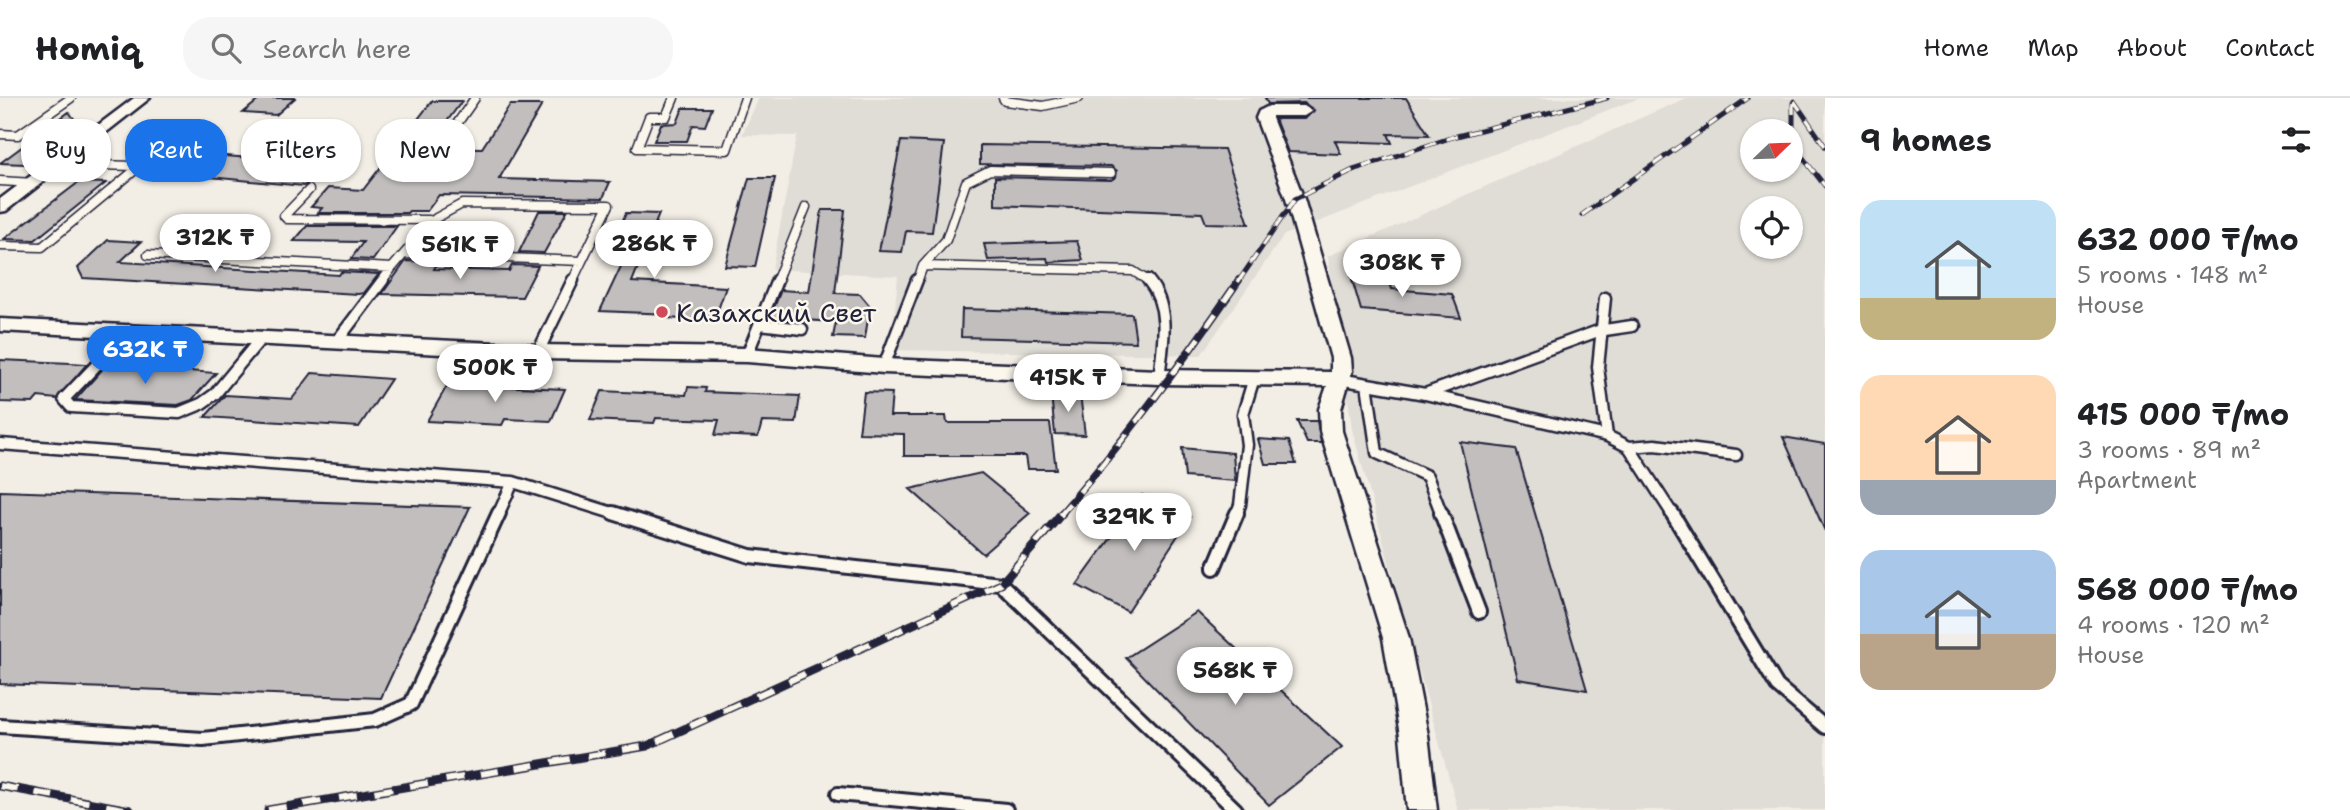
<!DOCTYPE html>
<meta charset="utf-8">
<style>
:root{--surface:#fff;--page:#f6f6f6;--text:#202124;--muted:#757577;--line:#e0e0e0;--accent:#1a73e8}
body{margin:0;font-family:"Shantell Sans",sans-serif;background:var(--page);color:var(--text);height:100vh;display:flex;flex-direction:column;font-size:26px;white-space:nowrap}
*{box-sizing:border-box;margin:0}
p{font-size:23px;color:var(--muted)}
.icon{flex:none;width:38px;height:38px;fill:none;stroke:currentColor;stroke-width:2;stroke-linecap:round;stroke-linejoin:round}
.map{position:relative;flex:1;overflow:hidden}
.panel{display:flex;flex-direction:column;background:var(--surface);width:525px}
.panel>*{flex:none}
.hud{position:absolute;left:21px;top:21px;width:665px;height:63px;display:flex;gap:14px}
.needle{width:46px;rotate:67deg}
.fabs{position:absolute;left:1740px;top:21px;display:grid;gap:14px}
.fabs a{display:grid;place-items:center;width:63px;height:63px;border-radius:50%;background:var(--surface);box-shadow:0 2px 5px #0004;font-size:35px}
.price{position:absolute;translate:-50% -60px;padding:0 16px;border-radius:24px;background:#fff;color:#222;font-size:23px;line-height:46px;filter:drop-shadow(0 2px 4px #0008)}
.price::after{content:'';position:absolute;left:50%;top:42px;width:21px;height:16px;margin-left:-10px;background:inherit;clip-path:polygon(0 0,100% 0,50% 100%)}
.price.selected{background:var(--accent);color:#fff}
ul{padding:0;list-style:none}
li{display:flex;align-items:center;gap:21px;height:175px;padding:0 35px}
li span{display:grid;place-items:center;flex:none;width:196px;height:140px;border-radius:21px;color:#555}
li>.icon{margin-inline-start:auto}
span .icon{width:84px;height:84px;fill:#fffc;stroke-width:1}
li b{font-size:30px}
h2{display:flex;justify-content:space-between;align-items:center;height:84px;padding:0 35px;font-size:30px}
.chip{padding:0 24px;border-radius:28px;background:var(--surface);box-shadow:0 2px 5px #0004;font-size:24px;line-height:63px}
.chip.selected{background:var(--accent);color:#fff}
header{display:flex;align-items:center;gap:42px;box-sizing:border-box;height:98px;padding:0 35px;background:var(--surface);border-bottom:2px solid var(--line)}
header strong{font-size:33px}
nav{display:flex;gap:38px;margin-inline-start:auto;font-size:24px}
.search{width:490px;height:63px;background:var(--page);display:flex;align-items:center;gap:18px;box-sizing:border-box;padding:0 24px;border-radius:28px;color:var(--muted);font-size:26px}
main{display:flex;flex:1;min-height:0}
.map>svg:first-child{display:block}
.built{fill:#e0dcd6;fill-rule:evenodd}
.building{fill:#c2bebe;stroke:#22223b;stroke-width:2}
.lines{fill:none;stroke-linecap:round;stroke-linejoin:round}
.service-far2-casing{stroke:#22223b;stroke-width:11}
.service-far1-casing{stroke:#22223b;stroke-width:15}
.service-casing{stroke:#22223b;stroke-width:18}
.minor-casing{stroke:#22223b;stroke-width:5}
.service-far2{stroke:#fbf7ec;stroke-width:8}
.service-far1{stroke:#fbf7ec;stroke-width:10}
.service{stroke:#fbf7ec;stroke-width:12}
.minor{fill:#fbf7ec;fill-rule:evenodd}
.rail-far2-casing{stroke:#22223b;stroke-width:5}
.rail-far1-casing{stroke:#22223b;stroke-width:8}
.rail-casing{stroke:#22223b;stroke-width:9}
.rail-far2{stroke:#fbf7ec;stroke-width:3.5;stroke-dasharray:11;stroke-linecap:butt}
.rail-far1{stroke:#fbf7ec;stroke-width:5;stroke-dasharray:15;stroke-linecap:butt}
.rail{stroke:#fbf7ec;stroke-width:6;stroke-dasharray:18;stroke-linecap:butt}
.poi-dot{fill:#d1495b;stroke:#fbf7ec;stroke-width:2.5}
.labels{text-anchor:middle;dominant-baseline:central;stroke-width:5;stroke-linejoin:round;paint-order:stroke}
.poi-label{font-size:26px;fill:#22223b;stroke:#fbf7ec;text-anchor:start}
</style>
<header>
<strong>Homiq</strong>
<div class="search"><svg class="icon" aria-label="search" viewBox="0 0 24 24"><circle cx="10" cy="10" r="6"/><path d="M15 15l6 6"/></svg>Search here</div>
<nav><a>Home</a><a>Map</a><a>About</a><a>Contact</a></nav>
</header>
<main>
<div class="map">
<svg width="1825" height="712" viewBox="0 0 1825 712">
<rect width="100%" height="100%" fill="#f2eee5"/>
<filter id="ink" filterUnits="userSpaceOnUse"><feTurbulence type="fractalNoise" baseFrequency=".0143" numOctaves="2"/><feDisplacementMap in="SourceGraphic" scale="14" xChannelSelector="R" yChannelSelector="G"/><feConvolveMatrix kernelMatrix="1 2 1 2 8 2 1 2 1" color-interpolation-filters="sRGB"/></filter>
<g filter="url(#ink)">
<path class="built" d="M759,0H1639L1284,137L1201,257L891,252L898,178L772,171L797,38L742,37Z
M1686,0H1825V712H1458L1352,331L1328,158ZM1752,33H1790V72H1752ZM1752,110H1790V149H1752Z"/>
<path class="building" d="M261,0H295L276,17L243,15Z
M1265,0H1406L1429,37L1388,36L1392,45L1335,43L1341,56L1288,54L1275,21H1304L1314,12L1304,5L1268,6Z
M432,3H462L428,49L482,50L510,7H542L499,81L610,84L603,100L439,97L427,113H409L407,115H318L322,110L311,109L328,90L363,92Z
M683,10H712L705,28L693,27L687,43H654L661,26L677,25Z
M69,14L78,26L25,66L0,65Z
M901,43L944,45L932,134L906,133L902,154L879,153Z
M980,47L1224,51L1249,126L1206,125L1202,115L995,107V79L1111,82L1116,79L1117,73L1111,68L980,66Z
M225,58L275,62L269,68L325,73L304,88L199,78Z
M749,80H775L755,169L725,168Z
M79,84L106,85L35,142L4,141Z
M822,112H845L835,195L860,196L870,208L865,240L833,239L836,224L770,220L781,192L809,194Z
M539,113H567L544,155L519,154Z
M626,115L659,116L632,184L726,189L714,223L667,220L669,216L600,213L624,162L606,161Z
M307,128H397L373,162L351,161L363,144L294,143Z
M108,142L141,144L120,164L339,177L341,174L379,176L364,195L358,196L83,180L78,170Z
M1077,143L1083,162L1048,164L1047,160L988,162L984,146Z
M406,163L438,164L434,171L509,173L512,167L538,168L522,199L382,196Z
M1351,178L1389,181L1392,191L1452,196L1461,220L1361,212Z
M962,211L1132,216L1136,244L961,239Z
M0,262L71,265L87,266L57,301L38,299L33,305L0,304Z
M106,267L216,275L192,302L178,307L75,302Z
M312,275L391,281L359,329L205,319L225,297L292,301Z
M448,286L565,291L551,323L505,321L502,327L427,323Z
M688,289L706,290L705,294L800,298L796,325L762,324L758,339L715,337L719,322L656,320L654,325L590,322L602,293L686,297Z
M864,294L892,295L890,318H946L947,325H1050L1056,371H1027L1025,358H904V336L859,335Z
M1051,295L1080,296L1085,337L1055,336Z
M1297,323H1317L1321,345H1307Z
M1783,339L1825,346V433Z
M1258,341L1289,343L1296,366H1265Z
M1460,344L1516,351L1587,592L1518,581Z
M1182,350L1233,355L1235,383L1185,379Z
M981,375L1030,415L983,456L910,391Z
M0,393L470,409L381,600L0,586Z
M1142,397L1190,419L1128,514L1077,487Z
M1197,514L1342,649L1269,707L1126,560Z"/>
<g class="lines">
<g class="service-far2-casing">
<path id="service-far2" d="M674,0L666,19H649L637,50L727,52L745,0
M1003,0L1005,3L1043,8L1079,0
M0,36L18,37L71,0
M447,40L475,0
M58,66L174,69
M0,83L34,85
M309,92L284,118L287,121L429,122
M0,148L42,149L140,68
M404,156L436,120L462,106L609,107L582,163
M148,157L392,170L404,156L582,163L572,184
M923,168L1133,173L1150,184
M381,184L392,170
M776,184L806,109
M917,184L923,168L946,142L966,84L990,72L1111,75"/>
</g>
<g class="service-far1-casing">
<path id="service-far1" d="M1148,182C1171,209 1163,247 1159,279
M1605,200L1598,269L1607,338
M760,226L802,231
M130,232L64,301L71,309L179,315L201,306L215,296L262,239
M337,243L383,182
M538,254L573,182
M747,257L777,182
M884,268L917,182
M1339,281L1425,296L1607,338L1629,349L1673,417
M1367,286L1377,355L1427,378L1442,417
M1425,296L1598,233L1632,228
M0,346L513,384L619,417
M1629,349L1655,347L1736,357
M498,417L513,384
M1236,417L1240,407L1247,347L1243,316L1254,280"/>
</g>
<g class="service-casing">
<path id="service" d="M613,415L750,458L1001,486L1236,712
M1441,415L1479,514
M1672,415L1777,588L1825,629
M1214,470L1237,415
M0,628L203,641L375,622L411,606L499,415
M838,696L1006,712"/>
</g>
<g class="minor-casing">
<path id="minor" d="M134,0H150L6,113L0,114V101Z
M1269,8H1304L1312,13L1304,18H1272V20L1304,101L1351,260L1352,273L1341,311L1342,333L1409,540L1428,637L1437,712H1407L1400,637L1383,540L1320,333L1319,311L1327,288L1159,286L884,275L747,264L538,261L0,233V221L538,247L747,250L884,261L1159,272L1331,274V260L1286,101L1256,20L1259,13Z"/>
</g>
<use href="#service-far2" class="service-far2"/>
<use href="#service-far1" class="service-far1"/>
<use href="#service" class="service"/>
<use href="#minor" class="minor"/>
<g class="rail-far2-casing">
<path id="rail-far2" d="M1794,3L1825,48
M1793,5V47L1825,88
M1582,117L1748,0
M1238,184L1295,101L1353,72L1453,39L1607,0"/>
</g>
<g class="rail-far1-casing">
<path id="rail-far1" d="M1060,417C1125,342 1183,264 1239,182"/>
</g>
<g class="rail-casing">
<path id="rail" d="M0,688L130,712
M268,712L647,648L1001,486L1062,415"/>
</g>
<use href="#rail-far2" class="rail-far2"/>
<use href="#rail-far1" class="rail-far1"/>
<use href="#rail" class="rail"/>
</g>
</g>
<circle class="poi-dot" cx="662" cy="214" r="7"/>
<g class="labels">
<g class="poi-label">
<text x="676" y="214">Казахский Свет</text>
</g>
</g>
</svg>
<div class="fabs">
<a><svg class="needle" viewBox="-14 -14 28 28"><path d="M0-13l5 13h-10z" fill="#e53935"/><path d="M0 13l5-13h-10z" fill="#757577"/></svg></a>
<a><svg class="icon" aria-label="locate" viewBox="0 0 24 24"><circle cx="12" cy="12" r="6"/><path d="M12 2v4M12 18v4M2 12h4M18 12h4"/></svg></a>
</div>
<b class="price" style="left:215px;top:176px">312K ₸</b>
<b class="price" style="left:654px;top:182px">286K ₸</b>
<b class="price" style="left:460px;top:183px">561K ₸</b>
<b class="price" style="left:1402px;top:201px">308K ₸</b>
<b class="price selected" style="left:145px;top:288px">632K ₸</b>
<b class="price" style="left:495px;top:306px">500K ₸</b>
<b class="price" style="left:1068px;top:316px">415K ₸</b>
<b class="price" style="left:1134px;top:455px">329K ₸</b>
<b class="price" style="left:1235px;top:609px">568K ₸</b>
<div class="hud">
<a class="chip">Buy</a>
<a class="chip selected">Rent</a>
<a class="chip">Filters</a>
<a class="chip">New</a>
</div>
</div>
<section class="panel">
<h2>9 homes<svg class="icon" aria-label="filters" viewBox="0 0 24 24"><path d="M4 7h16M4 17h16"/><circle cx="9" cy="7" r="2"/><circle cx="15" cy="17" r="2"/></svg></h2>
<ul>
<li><span style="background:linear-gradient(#bfe0f5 70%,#c2b280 0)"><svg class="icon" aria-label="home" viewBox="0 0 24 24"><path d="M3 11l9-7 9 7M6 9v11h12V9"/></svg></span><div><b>632 000 ₸/mo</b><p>5 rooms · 148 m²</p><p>House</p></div></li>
<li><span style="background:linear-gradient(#ffd9b3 75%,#9aa5b1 0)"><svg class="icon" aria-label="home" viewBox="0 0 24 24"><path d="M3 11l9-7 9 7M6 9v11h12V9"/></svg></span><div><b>415 000 ₸/mo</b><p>3 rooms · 89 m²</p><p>Apartment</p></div></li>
<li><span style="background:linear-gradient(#a9c7e8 60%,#b9a48a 0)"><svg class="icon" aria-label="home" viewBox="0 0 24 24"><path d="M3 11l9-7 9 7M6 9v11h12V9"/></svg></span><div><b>568 000 ₸/mo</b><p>4 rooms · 120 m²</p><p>House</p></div></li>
</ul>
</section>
</main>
